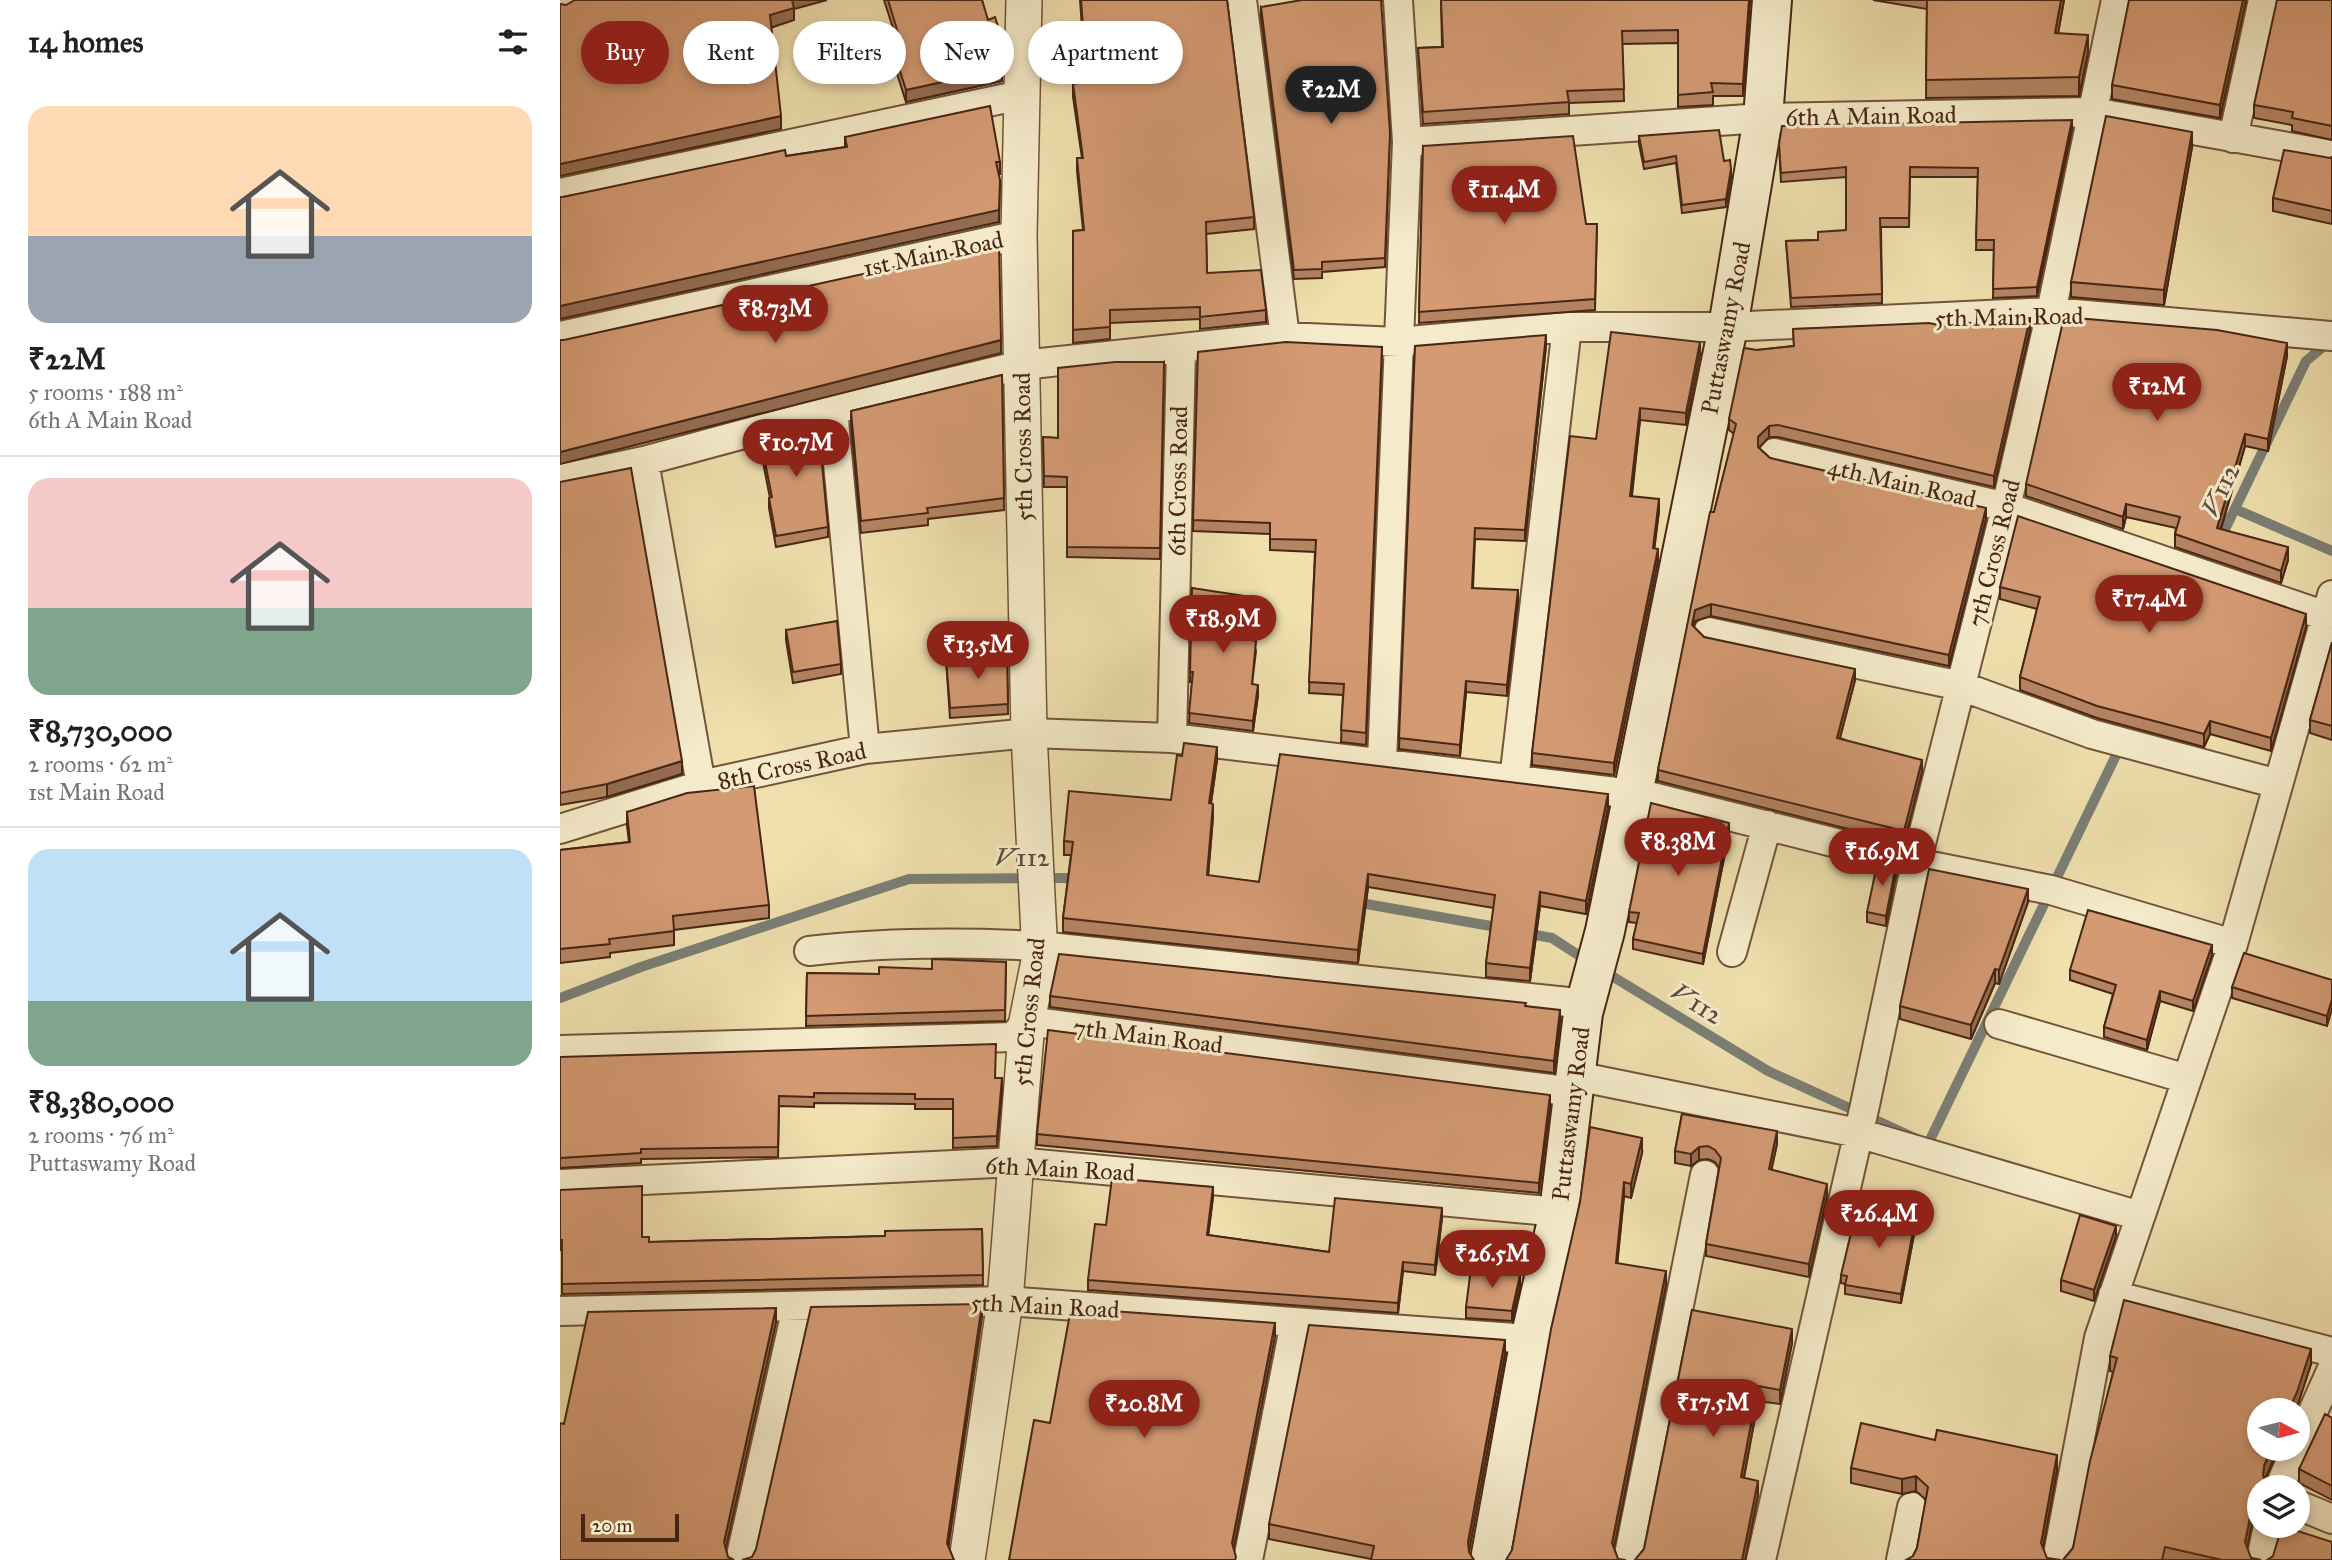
<!DOCTYPE html>
<meta charset="utf-8">
<style>
:root{--surface:#fff;--page:#f2f2f2;--text:#202124;--muted:#757577;--line:#e0e0e0;--accent:#8f2418}
body{margin:0;font-family:"IM FELL Great Primer",serif;background:var(--page);color:var(--text);height:100vh;display:flex;flex-direction:column;font-size:26px;white-space:nowrap}
*{box-sizing:border-box;margin:0}
p{font-size:23px;color:var(--muted)}
.icon{flex:none;width:38px;height:38px;fill:none;stroke:currentColor;stroke-width:2;stroke-linecap:round;stroke-linejoin:round}
.map{position:relative;flex:1;overflow:hidden}
.details{display:flex;flex-direction:column;background:var(--surface);width:560px}
.details>*{flex:none}
.banner{position:absolute;left:21px;top:21px;width:665px;height:63px;display:flex;gap:14px}
.needle{width:46px;rotate:97deg}
.buttons{position:absolute;left:1687px;top:1398px;display:grid;gap:14px}
.buttons a{display:grid;place-items:center;width:63px;height:63px;border-radius:50%;background:var(--surface);box-shadow:0 4px 10px #0003;font-size:35px}
.scale{position:absolute;left:21px;bottom:18px;width:98px;box-sizing:border-box;padding-left:7px;border:4px solid #482614;border-top:0;font-size:19px;line-height:24px;white-space:nowrap;color:#482614;-webkit-text-stroke:5px #f5ebca;paint-order:stroke}
.price{position:absolute;translate:-50% -60px;padding:0 16px;border-radius:24px;background:var(--accent);color:#fff;font-size:23px;line-height:46px;filter:drop-shadow(0 2px 4px #0008)}
.price::after{content:'';position:absolute;left:50%;top:42px;width:21px;height:16px;margin-left:-10px;background:inherit;clip-path:polygon(0 0,100% 0,50% 100%)}
.price.current{background:#222;color:#fff}
ul{padding:0;list-style:none}
li{display:grid;align-content:center;gap:14px;height:371px;padding:0 28px}
li+li{border-top:2px solid var(--line)}
li span{display:grid;place-items:center;height:217px;border-radius:21px;color:#555}
li>.icon{margin-inline-start:auto}
span .icon{width:126px;height:126px;fill:#fffc;stroke-width:1}
li b{font-size:30px}
h2{display:flex;justify-content:space-between;align-items:center;height:84px;padding:0 28px;font-size:30px}
.tag{padding:0 24px;border-radius:32px;background:var(--surface);box-shadow:0 4px 10px #0003;font-size:24px;line-height:63px}
.tag.current{background:var(--accent);color:#fff}
main{display:flex;flex:1;min-height:0}
.map>svg:first-child{display:block}
.lines{fill:none;stroke-linecap:round;stroke-linejoin:round}
.stream{stroke:#7b7f75;stroke-width:10}
.minor-casing{stroke:#72543a;stroke-width:32}
.tertiary-casing{stroke:#72543a;stroke-width:38}
.secondary-casing{stroke:#482614;stroke-width:42}
.minor{stroke:#f5ebca;stroke-width:28}
.tertiary{stroke:#f5ebca;stroke-width:35}
.secondary{stroke:#f5ebca;stroke-width:38}
.wall{fill:#b58463;stroke:#482614;stroke-width:2}
.shaded-wall{fill:#946c50;stroke:#482614;stroke-width:2}
.building{fill:#d39a73;stroke:#482614;stroke-width:2}
.labels{text-anchor:middle;dominant-baseline:central;stroke-width:6;stroke-linejoin:round;paint-order:stroke}
.street-label{font-size:24px;fill:#482614;stroke:#f5ebca}
.water-label{font-size:26px;font-style:italic;fill:#5d4b3c;stroke:#f5ebca}
</style>
<main>
<section class="details">
<h2>14 homes<svg class="icon" aria-label="filters" viewBox="0 0 24 24"><path d="M4 7h16M4 17h16"/><circle cx="9" cy="7" r="2"/><circle cx="15" cy="17" r="2"/></svg></h2>
<ul>
<li><span style="background:linear-gradient(#ffd9b3 60%,#9aa5b1 0)"><svg class="icon" aria-label="home" viewBox="0 0 24 24"><path d="M3 11l9-7 9 7M6 9v11h12V9"/></svg></span><div><b>₹22M</b><p>5 rooms · 188 m²</p><p>6th A Main Road</p></div></li>
<li><span style="background:linear-gradient(#f6c9c9 60%,#7fa58c 0)"><svg class="icon" aria-label="home" viewBox="0 0 24 24"><path d="M3 11l9-7 9 7M6 9v11h12V9"/></svg></span><div><b>₹8,730,000</b><p>2 rooms · 62 m²</p><p>1st Main Road</p></div></li>
<li><span style="background:linear-gradient(#bfe0f5 70%,#7fa58c 0)"><svg class="icon" aria-label="home" viewBox="0 0 24 24"><path d="M3 11l9-7 9 7M6 9v11h12V9"/></svg></span><div><b>₹8,380,000</b><p>2 rooms · 76 m²</p><p>Puttaswamy Road</p></div></li>
</ul>
</section>
<div class="map">
<svg width="1772" height="1560" viewBox="0 0 1772 1560">
<rect width="100%" height="100%" fill="#efe0ae"/>
<filter id="stains"><feTurbulence type="fractalNoise" baseFrequency=".00286" numOctaves="4"/><feColorMatrix values="0 0 0 0 .2 0 0 0 0 .09 0 0 0 0 .02 0 0 0 .5 -.17"/></filter>
<radialGradient id="worn" r=".72"><stop offset=".6" stop-color="#630" stop-opacity="0"/><stop offset="1" stop-color="#630" stop-opacity=".3"/></radialGradient>
<g class="lines">
<path class="stream" d="M1675,509L1772,551
M1644,573L1746,361L1769,342
M795,902L942,928
M964,933L992,938L1029,962
M1042,970L1208,1071L1368,1144L1575,716
M0,998L81,967L349,879L520,878"/>
<g class="minor-casing">
<path id="minor" d="M682,0L725,337
M0,2L5,0
M1673,138L1703,0
M847,142L1203,118L1533,112L1772,155
M0,193L461,95
M0,336L459,235
M273,410L305,749
M1214,453L1446,507L1766,616
M84,461L141,785
M0,479L84,461L273,410L462,365L725,337L838,342L1007,327H1168L1491,312L1772,336
M1148,632L1401,686L1532,734L1718,784
M612,738L621,350
M822,762L847,142L838,0
M954,780L1007,327
M0,829L141,785L305,749L469,733L612,738L1089,796L1356,863L1491,890L1673,944
M249,951C325,942 402,942 479,946L1027,1004
M1172,952L1207,825
M1439,1024L1627,1079
M0,1050L453,1037L467,1021L1014,1092
M1016,1076L1298,1133L1580,1216
M0,1184L456,1162L999,1212
M1553,1295L1772,1352
M0,1311L445,1301L970,1339
M1738,1445L1772,1369
M1719,1488L1736,1449
M1738,1505L1772,1519
M180,1560L237,1307
M688,1560L735,1323
M1068,1560L1145,1175
M1201,1560L1305,1105L1356,863L1446,507L1491,312L1556,0
M1341,1560L1352,1507
M1497,1560L1539,1338L1673,944L1772,595
M1701,1560L1708,1526"/>
</g>
<g class="tertiary-casing">
<path id="tertiary" d="M407,1560L445,1301L467,1021L480,956L469,733L459,235L464,0"/>
</g>
<g class="secondary-casing">
<path id="secondary" d="M930,1560L970,1339L999,1212L1023,1013L1045,931L1168,327L1203,118L1212,0"/>
</g>
<use href="#minor" class="minor"/>
<use href="#tertiary" class="tertiary"/>
<use href="#secondary" class="secondary"/>
</g>
<path class="wall" d="M324,0H422L442,81L346,102L334,64V52L340,50Z
M520,0H667L694,217V229L646,234L647,273L706,310V322L640,329V319L550,323V339L513,343V231L523,230L517,171V158H522L513,97V84L526,82Z
M881,0H1190L1183,96H1153V105L1118,107V43L1062,44L1064,101L1009,103V114L863,124L858,48L882,47Z
M1313,0H1504L1498,33L1528,53L1519,96L1366,98L1367,9Z
M1686,0L1660,118L1552,99V85Z
M1772,0V140L1732,131V125L1694,118V105Z
M701,7L830,133L825,267L762,272V278L734,279L701,17Z
M1512,129L1477,296L1433,298L1434,250H1416L1418,177H1350L1349,227H1321L1322,303L1231,307L1226,241L1258,240L1286,230V177L1221,182L1219,144Z
M1079,136L1164,161L1171,177L1166,207L1122,213L1116,163L1084,169L1079,144Z
M285,137L440,162V174H439V222L3,197L226,156L285,147Z
M863,146L1026,224H1037L1035,310L859,323Z
M1632,147L1604,305L1511,297V282Z
M1772,157V224L1713,211V198Z
M1389,327L1470,330L1434,487L1218,437H1209L1199,448L1210,458L1426,519L1389,666L1151,616L1135,621L1134,627L1144,637L1295,680L1280,738L1362,772L1344,843L1098,781V770L1154,512L1174,434L1169,430V419L1197,350L1234,346L1233,329Z
M855,346H986L965,541L915,539L913,588L958,601L947,696L906,692L900,756L839,749Z
M822,347L806,745L781,742L783,695L749,693L755,552L710,550V534L633,531L638,352Z
M1140,354L1126,425L1080,420L1072,496L1099,511L1094,548L1098,561L1054,775L972,765V753L1036,439Z
M1727,356L1708,451L1685,446L1661,529L1728,560L1721,583L1615,547V534L1616,528L1566,517L1563,529L1466,496V484Z
M604,362L600,559L507,557V487H484L483,437L498,438Z
M442,375L444,510L368,519V525L301,533L291,423V411Z
M200,437L268,527V537L216,547L209,508V498H210L200,447Z
M0,482L122,774L47,797L0,805Z
M1440,587L1746,627L1711,751L1650,734L1644,747L1537,718L1460,690V677L1477,609L1440,599Z
M632,588L698,608L693,640L696,651L692,684L698,695L693,731L629,723L632,682H630Z
M226,630L281,664V674L233,683L226,640Z
M1772,643V740L1750,733V720Z
M447,654L448,714L390,718L386,659Z
M657,760L651,803L653,817L648,876L699,882L1048,808L1026,914L980,906L970,981L926,977V963L934,908L808,887L798,963L503,932V918L511,855H504V841L611,800Z
M67,812L209,905V918L114,930V945L50,953V957L0,963V850L69,842L67,826Z
M1169,833L1143,964L1073,949V939L1077,923L1069,922V912Z
M1336,875L1326,926L1307,922V912Z
M1468,902L1439,984L1435,983L1411,1039L1340,1019V1006Z
M1652,955L1633,1011L1600,1001L1587,1050L1544,1037V1027L1553,994L1510,980V970Z
M446,962L445,1021L246,1026L247,973L319,974Z
M1772,980L1767,1026L1672,998V987Z
M490,996L966,1006L1000,1021L994,1073L490,1007Z
M0,1057L435,1078L442,1089L437,1146L393,1148V1109H355V1104L254,1103V1107L219,1106L218,1157L81,1159V1163L0,1168Z
M990,1106L979,1193L477,1145V1134Z
M1122,1114L1217,1144L1211,1170L1267,1196L1249,1277L1146,1256V1244L1159,1168L1155,1162L1148,1159L1139,1160L1131,1166L1115,1163V1151Z
M1082,1153L1071,1198L1064,1196L1057,1263L1106,1285L1054,1548L1058,1559L952,1550L1020,1202Z
M0,1190L82,1237L89,1242L325,1236L422,1229L423,1285L2,1294V1250H0Z
M653,1197L648,1235L769,1252L882,1218L875,1275L843,1271L838,1313L528,1290V1280L546,1225Z
M1356,1224L1341,1303L1285,1294V1284L1281,1283V1275Z
M1556,1236L1534,1301L1501,1291V1280Z
M960,1286L952,1321L906,1318V1307Z
M1132,1310L1232,1343L1220,1404L1198,1401L1184,1478L1198,1495L1185,1560H1075L1084,1549Z
M945,1354L909,1552L811,1559L709,1539V1524Z
M1550,1356L1751,1364L1737,1407L1705,1480L1706,1488L1692,1523L1687,1548L1691,1558L1701,1560H1503L1513,1548L1553,1372L1550,1371Z
M1772,1418V1500L1739,1483V1469Z
M1291,1468L1497,1470L1483,1547L1353,1556L1357,1548L1366,1500L1356,1491L1342,1494L1291,1483Z"/>
<path class="shaded-wall" d="M231,0H267L234,9V20L210,28V15Z
M1189,0H1190L1183,96V84Z
M1501,0H1504L1495,51V33Z
M1683,0H1686L1660,118V105Z
M1528,35V53L1519,96V77Z
M443,42L442,81L346,102V90Z
M221,116V129L0,176V164Z
M1512,120V129L1477,296V287Z
M1632,132V147L1604,305V290Z
M1171,169V177L1166,207V199Z
M440,180L439,222L0,319V306Z
M1470,318V330L1434,487V476Z
M986,335V346L965,541V530Z
M441,340V353L0,464V452Z
M1140,342V354L1126,425V413Z
M1727,343V356L1708,451V439Z
M1080,408V420L1070,508V496Z
M1209,426V437L1198,449V437Z
M1685,434V446L1657,541V528Z
M1099,499V511L1093,560V548Z
M1566,504V517L1563,529V517Z
M1426,508V519L1389,666V655Z
M1728,547V560L1721,583V571Z
M1098,549V561L1054,775V763Z
M958,590V601L947,696V685Z
M698,598V608L692,651V640Z
M1151,604V616L1135,621L1132,636V625L1135,610Z
M1746,614V627L1711,751V738Z
M1295,669V680L1277,749V738Z
M906,681V692L900,756V745Z
M698,685V695L693,731V721Z
M1650,721V734L1644,747V734Z
M657,747V760L649,817V803Z
M1362,760V772L1344,843V831Z
M122,761V774L47,797V784Z
M1048,794V808L1026,914V901Z
M653,804V817L647,889V875Z
M1169,823V833L1143,964V954Z
M1336,865V875L1326,926V916Z
M808,874V887L798,963V950Z
M1468,889V902L1439,984V970Z
M980,892V906L970,981V968Z
M1652,945V955L1633,1011V1001Z
M1435,969V983L1411,1039V1025Z
M1600,991V1001L1587,1050V1040Z
M1772,999V1009L1767,1026V1016Z
M1000,1010V1021L994,1073V1061Z
M442,1078V1089L437,1146V1136Z
M990,1095V1106L979,1193V1183Z
M1217,1131V1144L1209,1182V1169Z
M1082,1138V1153L1071,1198V1184Z
M1139,1147V1160L1131,1166V1154Z
M1064,1182V1196L1056,1277V1263Z
M1267,1184V1196L1249,1277V1264Z
M653,1187V1197L647,1245V1235Z
M882,1208V1218L875,1275V1265Z
M1356,1216V1224L1341,1303V1294Z
M1556,1226V1236L1534,1301V1290Z
M843,1262V1271L838,1313V1303Z
M1106,1271V1285L1052,1557V1543Z
M960,1275V1286L952,1321V1311Z
M422,1304V1318L387,1557V1543Z
M216,1308V1323L164,1556V1542Z
M715,1323V1337L672,1557V1543Z
M1232,1329V1343L1220,1404V1390Z
M945,1340V1354L908,1556V1542Z
M1751,1349V1364L1737,1407L1735,1410H1729Z
M1198,1386V1401L1181,1492V1477Z
M1711,1449H1718L1704,1481L1703,1475L1704,1466Z
M1497,1455V1470L1481,1558V1543Z
M1356,1476V1491L1342,1494V1479Z
M1198,1481V1495L1185,1560H1182Z
M1699,1499V1514L1692,1523L1685,1557V1542L1692,1508Z"/>
<path class="building" d="M15,0H232L234,8L210,15L221,116L0,164V4L6,5Z
M328,0H422L428,20L435,17L443,42L442,69L346,90L334,52L343,49Z
M521,0H667L694,217L646,222L647,273L701,270L706,310L640,317V307L550,310V327L513,330V231L524,230L517,158H523L513,84L527,82Z
M742,0H821L830,133L825,258L762,262V269L734,270L701,7Z
M881,0H1189L1183,84L1151,83L1153,92L1118,95V30L1062,31L1064,89L1007,91L1009,102L863,112L858,48L883,47Z
M1367,0H1501L1495,33L1528,35L1519,77L1366,80Z
M1569,0H1683L1660,105L1552,85Z
M1717,0H1772V126L1732,118L1733,112L1694,105Z
M430,106L440,162H436L440,180L439,210L0,306V197H3L225,150L226,156L287,147L285,137Z
M1546,116L1632,132L1604,290L1511,282Z
M1512,120L1477,287L1433,289L1434,240H1416L1418,168L1350,167L1349,218H1320L1322,294L1231,298L1226,241L1258,240V232L1286,230V167L1221,173L1219,144L1222,126Z
M1159,130L1164,161L1170,160L1171,169L1166,199L1122,205L1116,156L1084,162L1079,136Z
M1013,136L1026,224H1037L1035,299L859,312L863,146Z
M1724,150L1770,158L1772,157V211L1713,198Z
M439,244L441,340L0,452V340H4Z
M1504,317L1657,330L1727,343L1708,439L1685,434L1657,528L1728,547L1721,571L1615,534L1620,517L1566,504L1563,517L1466,484Z
M1470,318L1434,476L1218,425L1209,426L1198,437V447L1210,458L1426,508L1389,655L1151,604L1135,610L1132,625L1144,637L1295,669L1277,738L1362,760L1344,831L1098,770L1150,512H1154L1176,424L1169,419L1184,348L1197,350L1234,346L1233,329L1369,323L1389,327L1390,322L1401,321L1433,328V320Z
M1051,332L1140,342L1126,413L1080,408L1070,496L1099,499L1093,548L1098,549L1054,763L972,753L1010,436L1036,439Z
M986,335L965,530L915,528L912,588L958,590L947,685L906,681L900,745L839,738L855,346Z
M726,342L822,347L806,733L781,730L784,684L749,682L756,540L710,539V523L633,520L638,352Z
M555,362H604L600,548L507,547V477L484,476L483,437L498,438V368Z
M442,375L444,498L367,508L368,513L301,521L291,411Z
M258,421L268,527L216,536L209,498L212,497L200,437Z
M71,468L122,761L47,784L0,793V482Z
M1458,516L1746,614L1711,738L1650,721L1644,734L1537,706L1460,677L1480,597L1440,587Z
M632,588L698,598L692,640L696,641L692,684L698,685L693,721L629,713L633,672H630Z
M277,621L281,664L233,672L226,630Z
M1772,642V726L1750,720Z
M447,654L448,704L390,708L386,659Z
M624,743L657,747L649,803L653,804L647,875L699,882L720,754L1048,794L1026,901L980,892L970,968L926,963L935,895L808,874L798,950L503,918L513,842L504,841L509,791L611,800L617,755L622,756Z
M194,786L209,905L113,916L114,931L49,939L50,944L0,949V850L70,842L67,812L127,793Z
M1091,803L1169,823L1143,954L1073,939L1079,913L1069,912Z
M1318,860L1336,865L1326,916L1307,912Z
M1369,869L1468,889L1439,970L1435,969L1411,1025L1340,1006Z
M1528,910L1652,945L1633,1001L1600,991L1587,1040L1544,1027L1556,985L1510,970Z
M1684,953L1772,980V999L1767,1016L1672,987Z
M499,954L966,1003L965,1006L1000,1010L994,1061L490,996Z
M372,959L446,962L445,1010L246,1016L247,973L319,974V967L372,969Z
M488,1030L990,1095L979,1183L477,1134Z
M436,1044L435,1078H442L437,1136L393,1138V1099H355V1094L254,1093V1097L219,1096L218,1147L81,1149V1153L0,1158V1057Z
M1122,1114L1217,1131L1209,1169L1267,1184L1249,1264L1146,1244L1161,1158L1155,1150L1148,1146L1139,1147L1131,1154L1115,1151Z
M1030,1127L1082,1138L1071,1184L1064,1182L1056,1263L1106,1271L1052,1543L1058,1559L1066,1560H946L952,1550L991,1329L1020,1202Z
M552,1178L653,1187L647,1235L769,1252L775,1198L882,1208L875,1265L843,1262L838,1303L528,1280L535,1224L546,1225Z
M82,1186V1237H89V1242L325,1236V1231L422,1229L423,1275L2,1284V1240H0V1190Z
M1298,1204L1356,1216L1341,1294L1285,1285L1287,1276L1281,1275Z
M1520,1215L1556,1226L1534,1290L1501,1280Z
M911,1268L960,1275L952,1311L906,1307Z
M1564,1300L1751,1349L1737,1392L1729,1410H1699V1449H1711L1704,1466L1703,1475L1706,1484L1705,1488H1699V1499L1692,1508L1685,1542L1691,1558L1701,1560H1662L1605,1547L1602,1560H1503L1513,1548L1530,1461L1557,1358L1550,1356Z
M422,1304L387,1543L394,1560H182L192,1557L196,1549L251,1307Z
M216,1308L164,1542L168,1557L174,1560H0V1423L4,1424L28,1312Z
M511,1308L715,1323L672,1543L676,1557L675,1560H449L474,1420L490,1423Z
M1132,1310L1232,1329L1220,1390L1198,1386L1181,1477L1198,1481L1182,1560H1075L1084,1549Z
M749,1325L945,1340L908,1542L909,1552L914,1560H811L814,1546L709,1524Z
M1765,1414L1772,1418V1486L1739,1469Z
M1301,1423L1375,1440L1377,1430L1497,1455L1481,1543L1487,1558L1501,1560H1346L1353,1556L1357,1548L1368,1487L1356,1476L1342,1479L1291,1468Z
M1722,1526L1772,1542V1560H1707L1713,1556Z"/>
<g class="labels">
<g class="street-label">
<text transform="translate(1311 116) rotate(-1)">6th A Main Road</text>
<text transform="translate(373 254) rotate(-12)">1st Main Road</text>
<text transform="translate(1449 317) rotate(-1)">5th Main Road</text>
<text transform="translate(1166 328) rotate(-79)">Puttaswamy Road</text>
<text transform="translate(463 447) rotate(-91)">5th Cross Road</text>
<text transform="translate(618 481) rotate(-89)">6th Cross Road</text>
<text transform="translate(1342 483) rotate(13)">4th Main Road</text>
<text transform="translate(1434 553) rotate(-76)">7th Cross Road</text>
<text transform="translate(232 766) rotate(-12)">8th Cross Road</text>
<text transform="translate(469 1012) rotate(-84)">5th Cross Road</text>
<text transform="translate(588 1036) rotate(7)">7th Main Road</text>
<text transform="translate(1011 1114) rotate(-83)">Puttaswamy Road</text>
<text transform="translate(500 1169) rotate(3)">6th Main Road</text>
<text transform="translate(485 1306) rotate(3)">5th Main Road</text>
</g>
<g class="water-label">
<text transform="translate(1660 490) rotate(-64)">V112</text>
<text x="462" y="857">V112</text>
<text transform="translate(1137 1003) rotate(32)">V112</text>
</g>
</g>
<rect width="100%" height="100%" filter="url(#stains)"/>
<rect width="100%" height="100%" fill="url(#worn)"/>
</svg>
<div class="buttons">
<a><svg class="needle" viewBox="-14 -14 28 28"><path d="M0-13l5 13h-10z" fill="#e53935"/><path d="M0 13l5-13h-10z" fill="#757577"/></svg></a>
<a><svg class="icon" aria-label="layers" viewBox="0 0 24 24"><path d="M12 4l9 5-9 5-9-5zM3 14l9 5 9-5"/></svg></a>
</div>
<div class="scale">20 m</div>
<b class="price current" style="left:771px;top:126px">₹22M</b>
<b class="price" style="left:944px;top:226px">₹11.4M</b>
<b class="price" style="left:215px;top:345px">₹8.73M</b>
<b class="price" style="left:1597px;top:423px">₹12M</b>
<b class="price" style="left:236px;top:479px">₹10.7M</b>
<b class="price" style="left:1589px;top:635px">₹17.4M</b>
<b class="price" style="left:663px;top:655px">₹18.9M</b>
<b class="price" style="left:418px;top:681px">₹13.5M</b>
<b class="price" style="left:1118px;top:878px">₹8.38M</b>
<b class="price" style="left:1322px;top:888px">₹16.9M</b>
<b class="price" style="left:1319px;top:1250px">₹26.4M</b>
<b class="price" style="left:932px;top:1290px">₹26.5M</b>
<b class="price" style="left:1153px;top:1439px">₹17.5M</b>
<b class="price" style="left:584px;top:1440px">₹20.8M</b>
<div class="banner">
<a class="tag current">Buy</a>
<a class="tag">Rent</a>
<a class="tag">Filters</a>
<a class="tag">New</a>
<a class="tag">Apartment</a>
</div>
</div>
</main>
